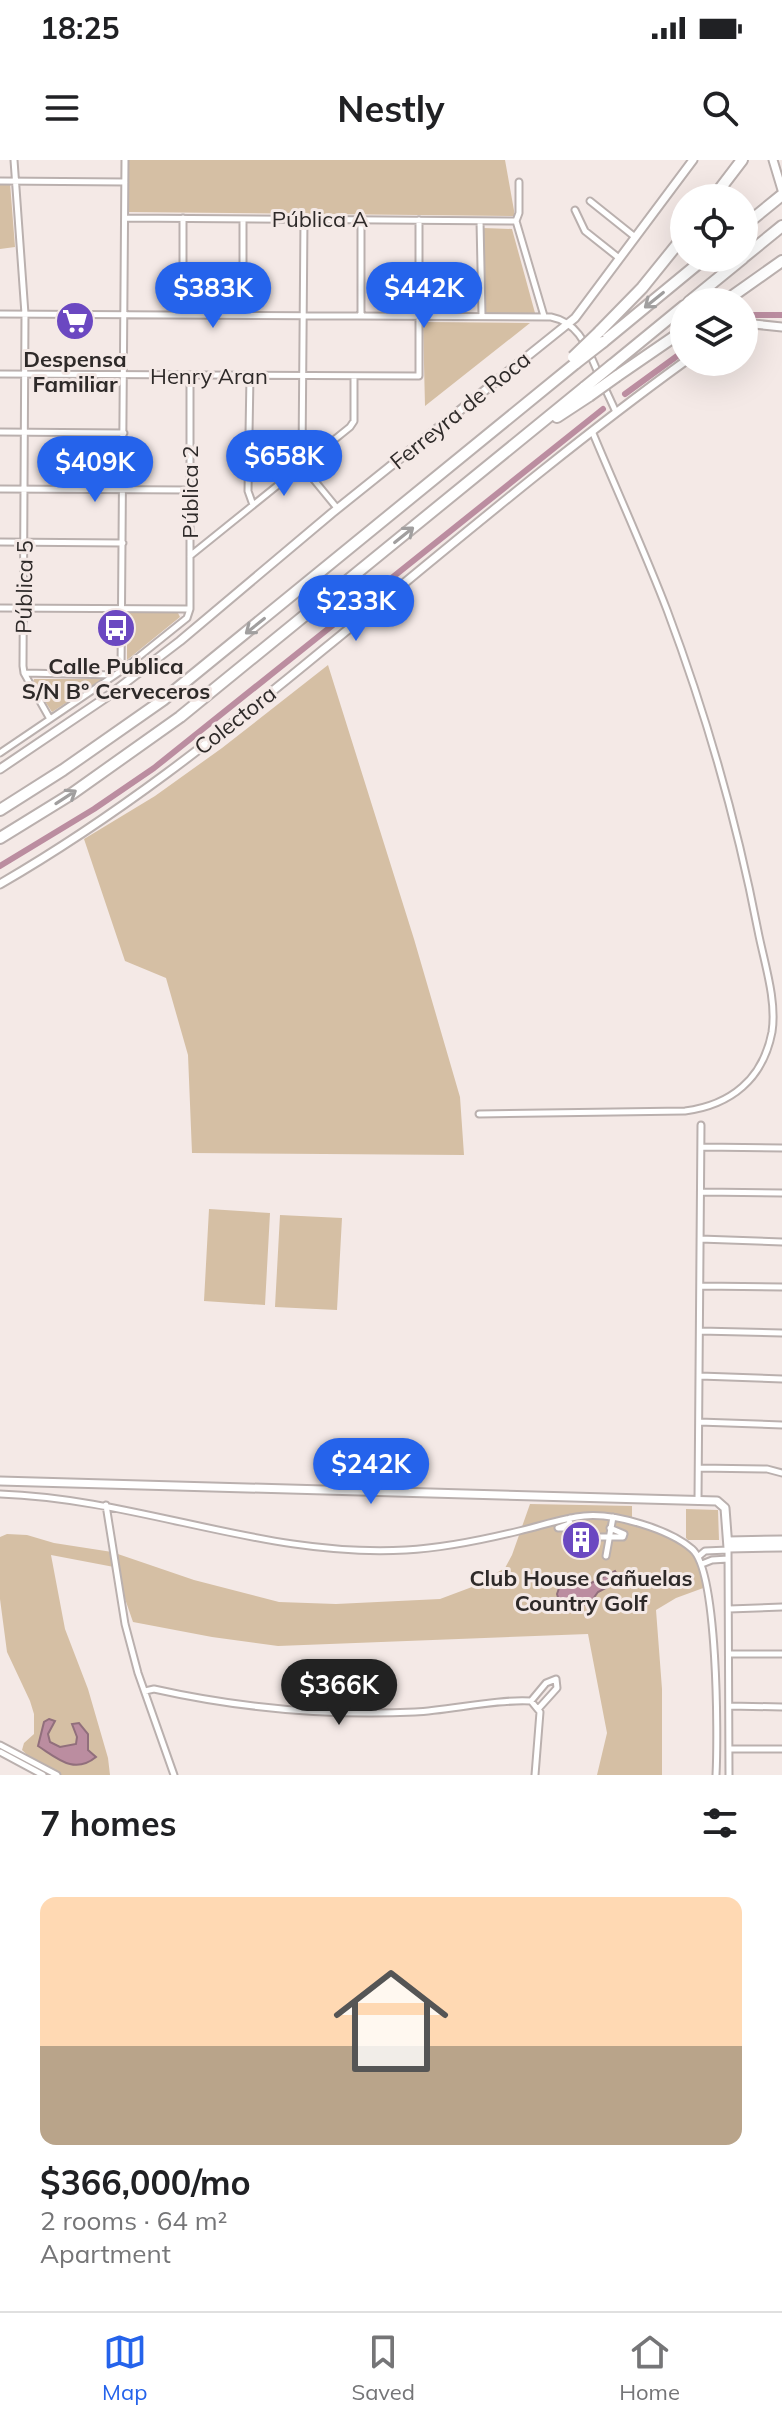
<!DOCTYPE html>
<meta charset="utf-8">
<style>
:root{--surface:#fff;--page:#f2f2f2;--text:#202124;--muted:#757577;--line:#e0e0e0;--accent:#2563eb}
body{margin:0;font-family:Mulish,sans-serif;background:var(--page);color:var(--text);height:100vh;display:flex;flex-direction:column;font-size:30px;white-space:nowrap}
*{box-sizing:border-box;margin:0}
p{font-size:26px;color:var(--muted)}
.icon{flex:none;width:44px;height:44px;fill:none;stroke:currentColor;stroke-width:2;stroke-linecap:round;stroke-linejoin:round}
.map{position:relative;height:1615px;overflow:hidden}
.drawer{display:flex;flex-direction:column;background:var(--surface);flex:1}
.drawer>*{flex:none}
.fabs{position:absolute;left:670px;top:24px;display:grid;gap:16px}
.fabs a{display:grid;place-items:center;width:88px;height:88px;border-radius:50%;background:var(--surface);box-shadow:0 8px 32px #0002;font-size:40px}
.price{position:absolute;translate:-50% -68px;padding:0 18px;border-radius:28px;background:var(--accent);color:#fff;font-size:26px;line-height:52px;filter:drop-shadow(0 2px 4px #0008)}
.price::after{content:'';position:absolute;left:50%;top:48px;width:24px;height:18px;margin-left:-12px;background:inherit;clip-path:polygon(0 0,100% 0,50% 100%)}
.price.active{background:#222;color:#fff}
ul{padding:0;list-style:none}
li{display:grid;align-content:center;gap:16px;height:424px;padding:0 40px}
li+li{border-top:2px solid var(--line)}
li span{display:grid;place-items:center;height:248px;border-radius:16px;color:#555}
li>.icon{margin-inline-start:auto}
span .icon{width:144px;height:144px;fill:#fffc;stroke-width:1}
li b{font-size:34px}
h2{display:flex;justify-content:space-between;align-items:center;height:96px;padding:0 40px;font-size:34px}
.status{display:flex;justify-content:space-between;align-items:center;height:56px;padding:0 40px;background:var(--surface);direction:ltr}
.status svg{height:22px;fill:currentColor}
header{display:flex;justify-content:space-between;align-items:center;height:104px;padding:0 40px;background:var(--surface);font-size:36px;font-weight:700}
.dock{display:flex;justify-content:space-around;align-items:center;height:112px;border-top:2px solid var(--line);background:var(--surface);font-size:22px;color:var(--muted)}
.dock a{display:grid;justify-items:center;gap:4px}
.dock .active{color:var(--accent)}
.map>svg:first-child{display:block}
.green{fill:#d5bfa4}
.water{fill:#bb8da0;stroke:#916f7c;stroke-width:2}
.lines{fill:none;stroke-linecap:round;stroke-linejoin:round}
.canal{stroke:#bb8da0;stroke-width:6}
.minor-casing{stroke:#bab0ae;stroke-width:9}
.tertiary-casing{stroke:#bab0ae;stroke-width:11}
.secondary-casing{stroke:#bab0ae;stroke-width:11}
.motorway-casing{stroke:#bab0ae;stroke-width:14}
.minor{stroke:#fff;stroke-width:5}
.tertiary{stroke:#fff;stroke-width:7}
.secondary{stroke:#fff;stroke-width:7}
.motorway{stroke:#fff;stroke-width:10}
.motorway-bridge-casing{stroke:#bab0ae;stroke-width:14;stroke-linecap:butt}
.motorway-bridge{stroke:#fff;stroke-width:10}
.oneway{stroke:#a19f9f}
.labels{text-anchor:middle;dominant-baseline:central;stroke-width:6;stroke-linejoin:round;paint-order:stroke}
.street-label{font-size:22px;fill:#2e2a29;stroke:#f4e9e6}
.poi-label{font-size:22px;font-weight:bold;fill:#2e2a29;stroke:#f4e9e6}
</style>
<div class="status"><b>18:25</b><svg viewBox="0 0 49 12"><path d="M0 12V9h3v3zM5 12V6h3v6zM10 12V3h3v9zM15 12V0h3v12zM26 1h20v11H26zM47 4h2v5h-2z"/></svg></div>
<header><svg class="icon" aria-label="menu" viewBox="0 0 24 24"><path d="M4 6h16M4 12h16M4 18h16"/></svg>Nestly<svg class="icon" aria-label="search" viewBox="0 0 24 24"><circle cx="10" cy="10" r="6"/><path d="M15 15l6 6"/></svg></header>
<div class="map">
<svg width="782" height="1615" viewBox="0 0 782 1615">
<rect width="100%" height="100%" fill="#f4e9e6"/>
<path class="green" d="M129,0H505L515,56L128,52Z
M0,23H10L15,87L0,89Z
M483,68L512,69L535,153H483Z
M423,162L530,163L425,246Z
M127,453H178L180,457L127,500Z
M328,505L414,779L460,937L464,995L192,993L188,895L166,818L125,801L84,679L155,636L222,588Z
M34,519H103L52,552L33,523Z
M209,1049L270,1053L265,1145L204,1141Z
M280,1055L342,1058L337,1150L275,1147Z
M530,1344L632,1346V1358L669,1376L699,1396L706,1427L676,1438L656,1450L662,1529V1615H597L607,1573L588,1474L278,1486L212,1477L133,1462L114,1407L51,1395L65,1469L88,1529L108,1598L110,1615H48L22,1590L24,1583L34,1574V1554L30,1541L7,1492L0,1439V1377L7,1374L27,1375L54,1383L112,1392L194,1420L279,1442L336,1444L440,1439L472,1427L505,1408L512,1395Z
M686,1349L718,1350L719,1380H688L686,1378Z"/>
<path class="water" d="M615,1411L618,1416L615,1423L598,1432L590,1443L569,1449L561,1447L557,1434L563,1417H573L587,1425Z
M49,1559L55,1561L48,1574L50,1582L60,1587L76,1584L77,1577L72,1564L79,1563L88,1574V1590L96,1597C74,1615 57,1598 38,1586L44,1562Z"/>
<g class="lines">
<path class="canal" d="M744,155H782
M625,234L684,191
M0,706L94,649L154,608L603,249"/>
<g class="minor-casing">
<path id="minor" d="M14,0L25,154L23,506L24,513L50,559
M0,21L125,22
M519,22V53L516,61L544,156
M590,41L635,77
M575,50L585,71L619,98
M125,58L516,61
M183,58V155
M243,59V155
M304,59L302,298L305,309L337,348
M361,60V156
M480,61L482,155
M0,154L551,157C581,163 588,191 599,215
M0,214L419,216V60
M250,216L248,331L253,345
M603,224L616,252
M0,272L124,273
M0,329L190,330
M0,382L123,383
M190,396L350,267L354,261V217
M0,448L190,449
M121,511L125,0
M25,513L115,515
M0,593L121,511L187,458L190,449V216
M479,954L685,951C731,945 763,919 772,872C777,840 764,802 758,771C737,662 706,554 667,450C644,390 617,331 592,271
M701,987L782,988
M701,1032L782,1033
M700,1079L782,1082
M700,1126L782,1127
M700,1171L782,1173
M700,1216L782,1219
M699,1262L782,1265
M699,1308L767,1309L782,1313
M0,1334C141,1339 265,1398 406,1390C444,1388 482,1380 519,1371C541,1366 562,1358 584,1356C615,1353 669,1369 692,1389C718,1411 718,1577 716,1615
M698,1340L701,965
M106,1345L125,1464L138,1513L174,1615
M569,1364L558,1368H569L570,1358
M597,1377H623L624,1374L610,1368
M728,1388L729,1615
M606,1396L613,1357
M699,1396L705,1391L728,1390
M702,1404L712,1400L728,1399
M729,1449L782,1447
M729,1494H782
M145,1531L154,1529C239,1548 327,1556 415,1552C451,1550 496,1539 531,1541L540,1552L535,1615
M531,1541L546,1523L556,1519L557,1528L539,1548
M729,1546L782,1547
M0,1585L57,1615
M729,1589H782
M0,1592L43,1615"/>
</g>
<g class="tertiary-casing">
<path id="tertiary" d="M744,163L782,167
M0,609L108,536L180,481L332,353L575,158L693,0
M0,724C116,657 221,574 324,489C443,392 560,292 684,202"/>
</g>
<g class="secondary-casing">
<path id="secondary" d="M773,0L782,30
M0,1321L717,1341L725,1348L728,1388L782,1387
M728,1381L782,1380"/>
</g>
<g class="motorway-casing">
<path id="motorway" d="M713,38L742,0
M744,66L782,35
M744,97L782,66
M689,142L743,98
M724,142L782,101
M599,172L642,128L684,76
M603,182L705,98
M612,205L684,146
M617,216L684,170
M557,257L589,236
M0,650L63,610L163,540L576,203
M0,678L73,633L180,557L585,227"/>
</g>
<use href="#minor" class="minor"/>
<use href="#tertiary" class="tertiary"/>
<use href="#secondary" class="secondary"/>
<use href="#motorway" class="motorway"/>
<g class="motorway-bridge-casing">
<path id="motorway-bridge" d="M573,197L599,172
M576,203L603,182
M585,227L612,205
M589,236L617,216"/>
</g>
<use href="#motorway-bridge" class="motorway-bridge"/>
</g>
<defs><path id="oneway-shaft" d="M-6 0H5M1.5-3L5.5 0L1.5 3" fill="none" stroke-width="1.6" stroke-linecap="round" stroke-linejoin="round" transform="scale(2)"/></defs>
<g class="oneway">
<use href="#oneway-shaft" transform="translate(654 140) rotate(141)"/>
<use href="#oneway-shaft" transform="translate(404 375) rotate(-39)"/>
<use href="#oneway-shaft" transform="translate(255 466) rotate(141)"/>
<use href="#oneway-shaft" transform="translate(66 637) rotate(-33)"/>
</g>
<defs>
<g id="supermarket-disc" transform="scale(2)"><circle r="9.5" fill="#6b48c1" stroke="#f4e9e6"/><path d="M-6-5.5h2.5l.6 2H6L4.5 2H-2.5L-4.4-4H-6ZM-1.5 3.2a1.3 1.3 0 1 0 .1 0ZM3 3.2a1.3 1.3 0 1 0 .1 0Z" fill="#fff"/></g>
<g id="bus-disc" transform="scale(2)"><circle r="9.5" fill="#6b48c1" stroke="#f4e9e6"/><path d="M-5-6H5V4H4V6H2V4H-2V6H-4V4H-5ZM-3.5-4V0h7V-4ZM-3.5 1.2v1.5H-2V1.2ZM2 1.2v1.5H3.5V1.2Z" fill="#fff"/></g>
<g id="building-disc" transform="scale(2)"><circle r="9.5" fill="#6b48c1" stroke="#f4e9e6"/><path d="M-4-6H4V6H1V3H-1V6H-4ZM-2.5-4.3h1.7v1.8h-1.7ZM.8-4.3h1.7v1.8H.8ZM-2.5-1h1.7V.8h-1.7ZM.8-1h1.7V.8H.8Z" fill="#fff"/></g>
</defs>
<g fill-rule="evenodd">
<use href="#supermarket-disc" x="75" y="161"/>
<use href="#bus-disc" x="116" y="468"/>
<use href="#building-disc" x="581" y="1380"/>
</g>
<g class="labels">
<g class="street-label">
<text x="320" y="59">Pública A</text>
<text x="209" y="216">Henry Aran</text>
<text transform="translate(460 250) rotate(-39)">Ferreyra de Roca</text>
<text transform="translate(190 332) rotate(-90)">Pública 2</text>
<text transform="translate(24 427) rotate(-89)">Pública 5</text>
<text transform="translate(235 560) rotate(-38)">Colectora</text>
</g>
<g class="poi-label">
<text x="75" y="199">Despensa<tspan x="75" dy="25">Familiar</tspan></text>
<text x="116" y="506">Calle Publica<tspan x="116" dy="25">S/N B° Cerveceros</tspan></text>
<text x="581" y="1418">Club House Cañuelas<tspan x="581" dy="25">Country Golf</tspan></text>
</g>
</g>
</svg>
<div class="fabs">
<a><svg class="icon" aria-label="locate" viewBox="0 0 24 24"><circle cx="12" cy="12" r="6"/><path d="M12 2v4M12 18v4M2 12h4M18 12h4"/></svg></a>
<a><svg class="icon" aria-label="layers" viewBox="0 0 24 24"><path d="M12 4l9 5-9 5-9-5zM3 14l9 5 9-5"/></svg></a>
</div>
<b class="price" style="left:213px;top:170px">$383K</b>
<b class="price" style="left:424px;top:170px">$442K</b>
<b class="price" style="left:284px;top:338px">$658K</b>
<b class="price" style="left:95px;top:344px">$409K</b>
<b class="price" style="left:356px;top:483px">$233K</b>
<b class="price" style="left:371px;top:1346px">$242K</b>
<b class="price active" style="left:339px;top:1567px">$366K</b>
</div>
<section class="drawer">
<h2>7 homes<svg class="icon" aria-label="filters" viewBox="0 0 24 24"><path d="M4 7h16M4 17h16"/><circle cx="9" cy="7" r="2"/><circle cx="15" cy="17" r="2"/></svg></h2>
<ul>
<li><span style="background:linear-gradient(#ffd9b3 60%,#b9a48a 0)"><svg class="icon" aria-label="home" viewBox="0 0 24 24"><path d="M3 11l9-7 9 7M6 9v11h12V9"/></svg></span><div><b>$366,000/mo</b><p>2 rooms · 64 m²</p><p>Apartment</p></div></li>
</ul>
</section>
<nav class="dock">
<a class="active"><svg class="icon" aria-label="map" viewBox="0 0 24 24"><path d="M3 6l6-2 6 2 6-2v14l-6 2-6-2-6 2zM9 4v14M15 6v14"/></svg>Map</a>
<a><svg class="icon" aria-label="saved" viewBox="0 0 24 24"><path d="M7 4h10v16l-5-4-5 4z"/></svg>Saved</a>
<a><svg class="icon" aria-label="home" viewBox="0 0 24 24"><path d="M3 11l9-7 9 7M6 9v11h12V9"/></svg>Home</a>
</nav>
